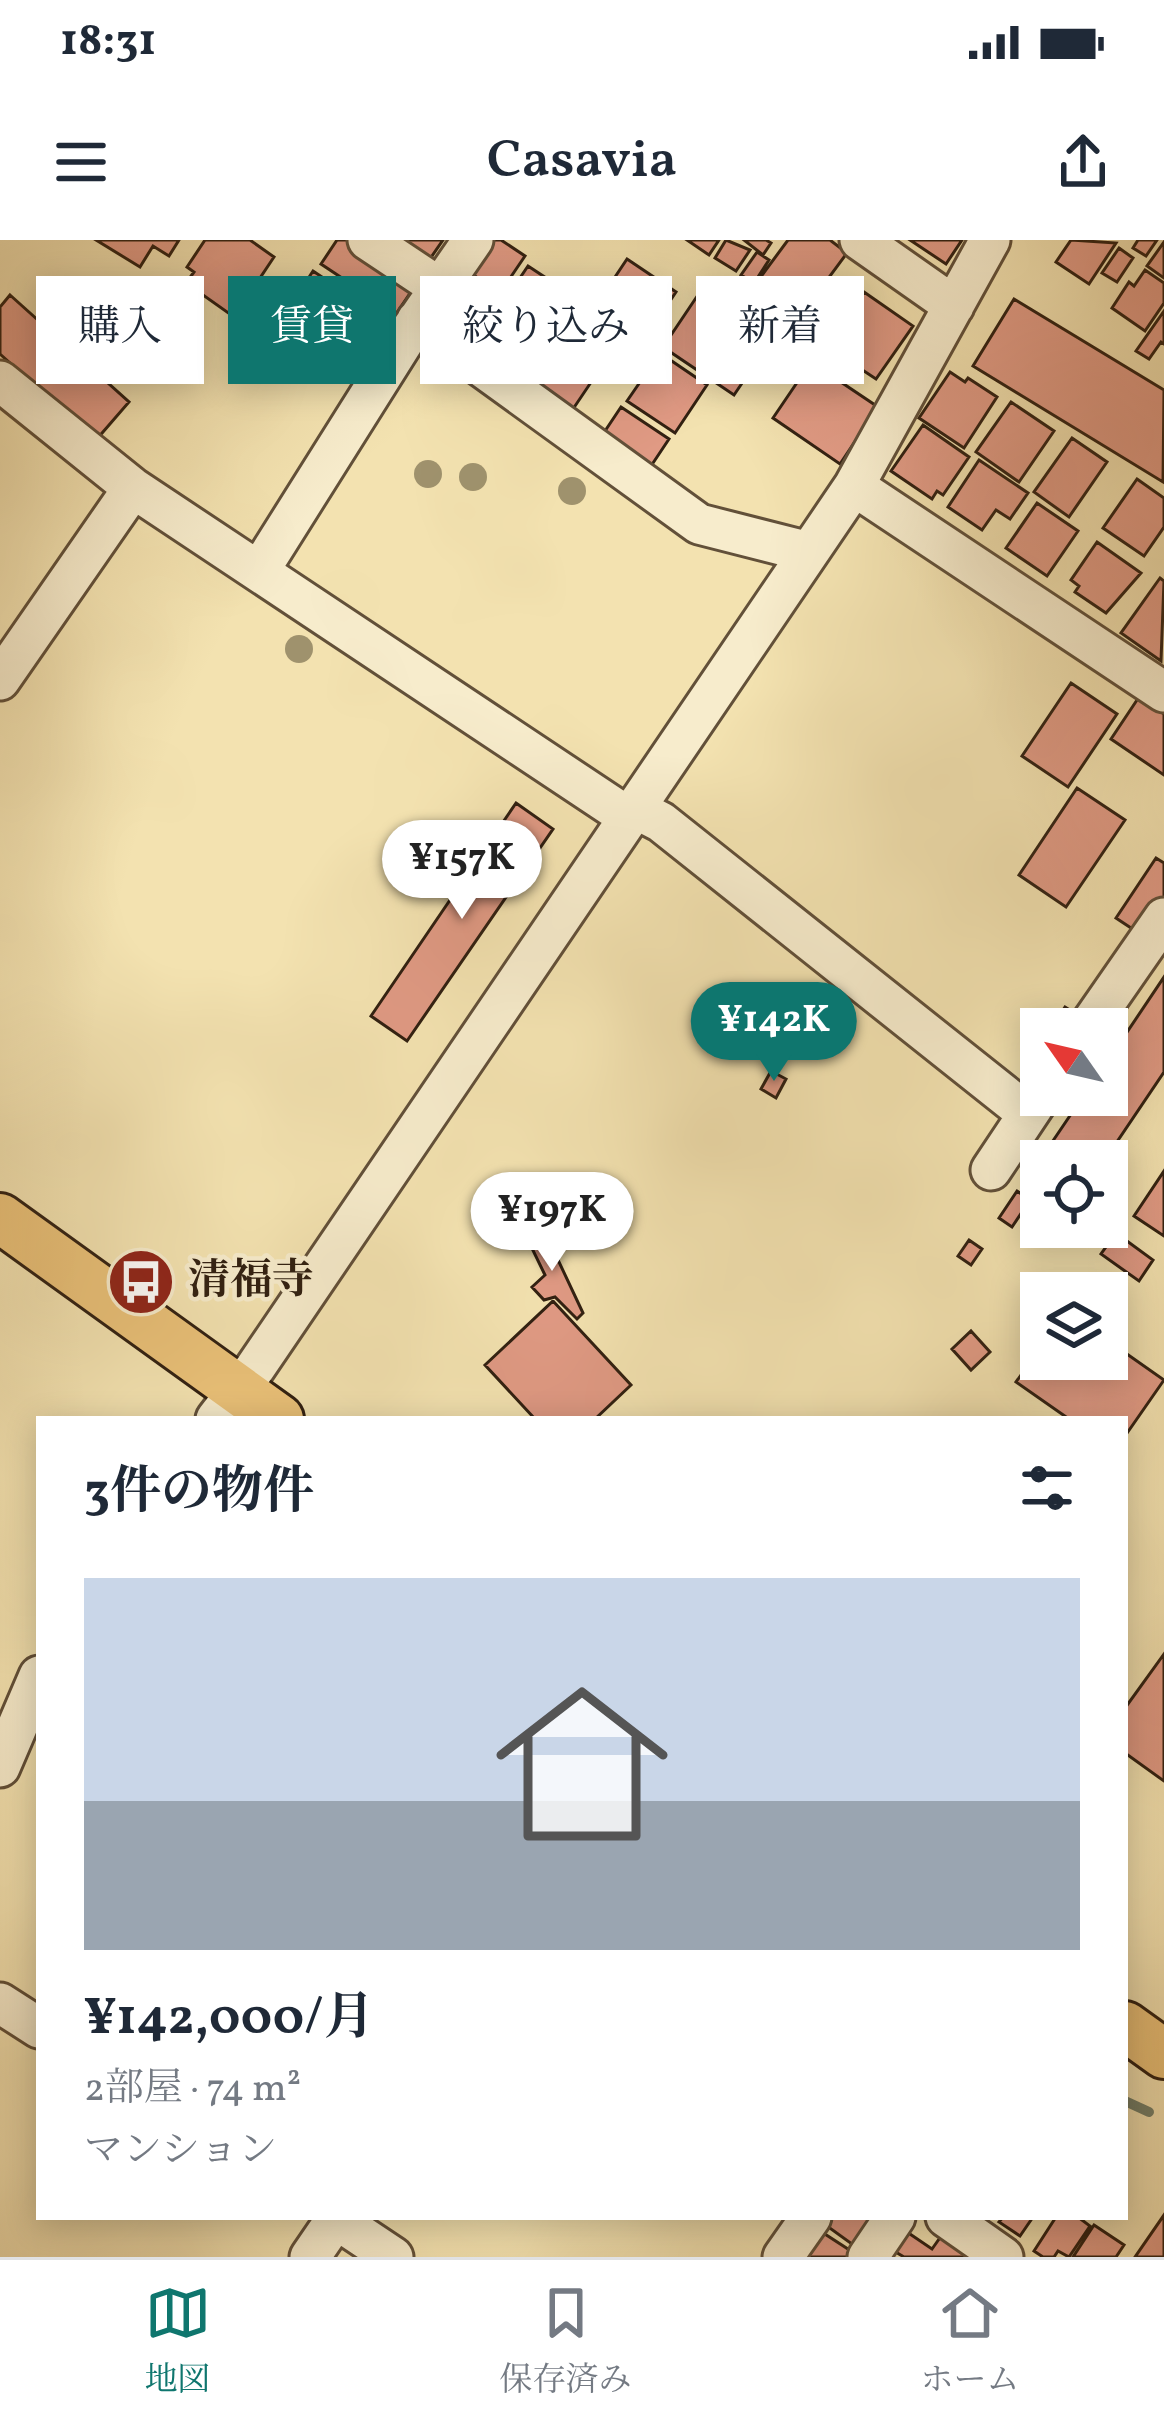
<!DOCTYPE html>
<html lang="ja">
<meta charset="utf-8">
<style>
:root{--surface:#fff;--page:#f2f2f3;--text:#1f2937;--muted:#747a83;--line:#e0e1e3;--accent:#0f766e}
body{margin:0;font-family:Vollkorn,"Noto Serif JP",serif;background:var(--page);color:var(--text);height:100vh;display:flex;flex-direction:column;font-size:45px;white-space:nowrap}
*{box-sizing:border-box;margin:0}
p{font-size:39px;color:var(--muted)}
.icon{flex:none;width:66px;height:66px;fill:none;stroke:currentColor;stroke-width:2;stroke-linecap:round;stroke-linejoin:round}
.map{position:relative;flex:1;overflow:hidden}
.panel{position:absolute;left:36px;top:1176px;width:1092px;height:804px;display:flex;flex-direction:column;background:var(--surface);border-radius:0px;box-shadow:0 6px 30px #0003}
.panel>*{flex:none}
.guide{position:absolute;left:36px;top:36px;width:1092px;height:108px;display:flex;gap:24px}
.needle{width:78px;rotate:304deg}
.tools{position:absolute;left:1020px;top:768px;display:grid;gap:24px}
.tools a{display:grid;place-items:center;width:108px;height:108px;border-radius:0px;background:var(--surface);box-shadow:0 6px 30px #0003;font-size:60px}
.price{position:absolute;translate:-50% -102px;padding:0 27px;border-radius:42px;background:#fff;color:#222;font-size:39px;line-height:78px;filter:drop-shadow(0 3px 6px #0008)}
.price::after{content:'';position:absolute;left:50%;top:72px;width:36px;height:27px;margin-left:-18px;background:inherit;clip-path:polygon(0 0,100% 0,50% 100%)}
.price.selected{background:var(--accent);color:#fff}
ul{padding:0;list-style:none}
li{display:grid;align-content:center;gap:24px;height:636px;padding:0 48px}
li span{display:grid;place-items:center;height:372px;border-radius:0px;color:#555}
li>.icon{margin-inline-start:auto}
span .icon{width:216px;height:216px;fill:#fffc;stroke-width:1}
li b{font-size:51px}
h2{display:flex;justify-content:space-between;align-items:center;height:144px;padding:0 48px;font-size:51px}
.chip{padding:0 42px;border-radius:0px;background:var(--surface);box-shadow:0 6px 30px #0003;font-size:42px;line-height:108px}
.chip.selected{background:var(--accent);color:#fff}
.status{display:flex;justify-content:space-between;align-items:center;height:84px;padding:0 60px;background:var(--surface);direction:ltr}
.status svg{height:33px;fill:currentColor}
header{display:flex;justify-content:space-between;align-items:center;height:156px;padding:0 48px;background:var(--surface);font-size:54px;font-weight:600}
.tabs{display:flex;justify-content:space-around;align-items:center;height:168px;border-top:3px solid var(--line);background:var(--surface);font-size:33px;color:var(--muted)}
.tabs a{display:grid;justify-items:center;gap:6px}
.tabs .selected{color:var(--accent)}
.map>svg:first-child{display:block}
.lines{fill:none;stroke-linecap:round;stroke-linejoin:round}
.stream{stroke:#727f6a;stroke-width:10}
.building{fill:#e09a84;stroke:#312011;stroke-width:3}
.minor-casing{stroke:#625039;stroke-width:45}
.major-casing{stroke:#312011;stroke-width:54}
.minor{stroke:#f7eccc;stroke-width:39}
.major{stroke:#eac178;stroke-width:48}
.tree{fill:#9f926d}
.labels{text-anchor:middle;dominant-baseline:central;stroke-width:9;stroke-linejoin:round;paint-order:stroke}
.poi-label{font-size:42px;font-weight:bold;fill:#312011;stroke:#f7eccc;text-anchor:start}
</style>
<div class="status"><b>18:31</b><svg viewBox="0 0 49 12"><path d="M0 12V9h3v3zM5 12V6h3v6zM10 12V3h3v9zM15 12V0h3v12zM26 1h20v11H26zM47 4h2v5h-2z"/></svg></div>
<header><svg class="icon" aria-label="menu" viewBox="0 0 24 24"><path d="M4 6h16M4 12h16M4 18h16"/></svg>Casavia<svg class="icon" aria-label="share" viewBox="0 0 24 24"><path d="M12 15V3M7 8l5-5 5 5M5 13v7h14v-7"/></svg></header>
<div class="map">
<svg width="1164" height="2017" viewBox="0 0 1164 2017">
<rect width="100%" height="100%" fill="#f3e2b0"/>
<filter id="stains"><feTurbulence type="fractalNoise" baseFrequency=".00167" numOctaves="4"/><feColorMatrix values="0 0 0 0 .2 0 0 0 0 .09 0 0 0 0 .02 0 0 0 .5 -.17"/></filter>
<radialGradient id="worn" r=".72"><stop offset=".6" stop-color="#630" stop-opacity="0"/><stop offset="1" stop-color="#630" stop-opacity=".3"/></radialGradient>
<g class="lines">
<path class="stream" d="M1125,1861L1149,1872"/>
</g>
<path class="building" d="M96,0H179L169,16L153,6L140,27Z
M205,0H250L274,17L234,77L186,43L194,32L187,27Z
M337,0H359L419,40L396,74L321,24Z
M380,0H443L423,29Z
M486,0H501L525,16L500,53L466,30Z
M687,0H719L709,15Z
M726,0L750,10L736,31L715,18Z
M744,0H766L771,3L763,15Z
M788,0H830L847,13L782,101L754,46Z
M910,0H962L946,24Z
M1071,0L1116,3L1089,44L1056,22Z
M1138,0H1157L1146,16L1133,8Z
M1164,2V38L1147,26Z
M1119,8L1133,18L1117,42L1102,33Z
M757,12L769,20L754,43L741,35Z
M627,19L676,52L658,79L609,46Z
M528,26L572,55L549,89L505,60Z
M1145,30L1164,43V63L1145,91L1112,68L1129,42L1134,46Z
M313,31L365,66L338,106L287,71Z
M454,38L497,68L469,110L425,80Z
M706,43L760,79L737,113L755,124L734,155L663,107Z
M598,49L636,74L607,116L570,91Z
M864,52L913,86L876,139L861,129L856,136L822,113Z
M10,55L129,162L96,200L0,114V67Z
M1014,59L1164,150L1163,242L973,126Z
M1164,71V104L1161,102L1149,119L1136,111Z
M523,90L553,110L534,137L504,117Z
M568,102L602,126L571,172L537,148Z
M660,113L707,145L675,193L627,161Z
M811,122L878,167L840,224L773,178Z
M950,132L965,142L968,138L997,157L964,208L919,178Z
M1011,162L1054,191L1019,242L976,212Z
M621,167L669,199L649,229L601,197Z
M923,185L969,217L943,255L937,251L932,259L891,231Z
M1072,198L1107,222L1069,277L1034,252Z
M979,220L1028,253L1010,279L996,270L982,290L948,267Z
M1137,239L1164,258V287L1144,316L1103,288Z
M1037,263L1078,291L1047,336L1006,308Z
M1097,302L1141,333L1106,373L1075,352L1079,346L1071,340Z
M1160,338L1164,341L1161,421L1121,393Z
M1071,443L1117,474L1068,547L1022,516Z
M1139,457L1164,474V535L1111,499Z
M1077,548L1125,580L1066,667L1019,635Z
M516,563L553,589L407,801L371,776Z
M1156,618L1164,623V658L1140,694L1116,678Z
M1164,737V832L1104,921H1048L1042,917L1084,855H1107V822Z
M1065,767L1081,777L1074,789L1054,784Z
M771,831L786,839L776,858L761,849Z
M1164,931V996L1134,976Z
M1017,951L1030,960L1012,987L999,978Z
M543,988L583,1073L577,1079L555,1057L544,1060L532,1047L545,1035L526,996Z
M1116,993L1153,1020L1139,1041L1101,1014Z
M969,1000L982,1009L971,1025L958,1016Z
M553,1061L631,1145L595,1179H535L485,1125Z
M971,1091L990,1112L971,1130L952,1109Z
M1107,1100L1164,1140L1125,1196V1179H1069L1016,1142L1041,1107V1119H1107Z
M1164,1414V1541L1125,1513V1468Z
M1164,1975V2017H1135Z
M823,1977H877L856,2007L820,1981Z
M1003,1977H1033L1020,1996L999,1982Z
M1056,1977H1078L1090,1986L1069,2017L1058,2011L1054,2017H1043L1034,2011Z
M1094,1985L1124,2005L1116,2017H1073Z
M814,1987L851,2011L847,2017H793Z
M907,1992L932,2009L944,1992L971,2012L968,2017H904L894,2011Z"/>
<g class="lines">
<g class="minor-casing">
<path id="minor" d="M368,0L440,48
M860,0L954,66
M417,80L699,284L809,312
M0,141L133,248L628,577
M854,246L1164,452
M259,331L410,91L473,0
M0,440L133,248
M634,568L661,582L1028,874
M1087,789L1164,678
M991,930L1041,855
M216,1179L255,1128L854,246L990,0
M0,1527L39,1436
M0,1763L39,1788
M333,1977L393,2017
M946,1977L1003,2017
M310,2017L336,1979
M783,2017L811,1977
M868,2017L895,1977"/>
</g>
<g class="major-casing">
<path id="major" d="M0,978L279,1179
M1125,1786L1164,1814"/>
</g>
<use href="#minor" class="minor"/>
<use href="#major" class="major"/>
</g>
<g class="tree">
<circle cx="428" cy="234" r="14"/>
<circle cx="473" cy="237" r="14"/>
<circle cx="572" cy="251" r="14"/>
<circle cx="299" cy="409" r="14"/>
</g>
<defs>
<g id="bus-disc" transform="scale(3.45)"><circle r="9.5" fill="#8f2418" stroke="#f7eccc"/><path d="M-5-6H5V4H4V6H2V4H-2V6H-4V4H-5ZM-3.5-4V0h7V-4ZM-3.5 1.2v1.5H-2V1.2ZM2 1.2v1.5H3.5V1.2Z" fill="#fff"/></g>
</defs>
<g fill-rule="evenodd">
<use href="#bus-disc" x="141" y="1042"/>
</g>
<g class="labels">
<g class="poi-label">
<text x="188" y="1042">清福寺</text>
</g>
</g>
<rect width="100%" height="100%" filter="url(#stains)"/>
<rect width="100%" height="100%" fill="url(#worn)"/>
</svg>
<div class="tools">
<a><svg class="needle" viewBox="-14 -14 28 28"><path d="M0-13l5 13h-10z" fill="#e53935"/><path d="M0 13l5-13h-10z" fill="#747a83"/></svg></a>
<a><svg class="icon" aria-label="locate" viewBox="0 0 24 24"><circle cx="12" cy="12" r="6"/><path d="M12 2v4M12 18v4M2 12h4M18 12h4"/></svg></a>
<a><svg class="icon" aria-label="layers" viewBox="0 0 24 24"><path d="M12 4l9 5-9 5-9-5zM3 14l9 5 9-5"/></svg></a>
</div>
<b class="price" style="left:462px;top:682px">¥157K</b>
<b class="price selected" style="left:774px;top:844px">¥142K</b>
<b class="price" style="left:552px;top:1034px">¥197K</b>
<div class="guide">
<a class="chip">購入</a>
<a class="chip selected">賃貸</a>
<a class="chip">絞り込み</a>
<a class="chip">新着</a>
</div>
<section class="panel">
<h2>3件の物件<svg class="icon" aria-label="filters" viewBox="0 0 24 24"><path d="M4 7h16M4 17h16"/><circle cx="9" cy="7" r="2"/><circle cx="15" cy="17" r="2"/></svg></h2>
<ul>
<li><span style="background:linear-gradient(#c9d6e8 60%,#9aa5b1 0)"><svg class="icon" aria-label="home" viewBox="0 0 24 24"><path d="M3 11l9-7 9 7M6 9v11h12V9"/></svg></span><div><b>¥142,000/月</b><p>2部屋 · 74 m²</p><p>マンション</p></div></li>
</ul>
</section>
</div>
<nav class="tabs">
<a class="selected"><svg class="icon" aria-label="map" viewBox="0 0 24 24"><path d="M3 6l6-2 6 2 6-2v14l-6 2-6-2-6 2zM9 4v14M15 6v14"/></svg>地図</a>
<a><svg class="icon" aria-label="saved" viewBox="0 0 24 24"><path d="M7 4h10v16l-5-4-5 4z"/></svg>保存済み</a>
<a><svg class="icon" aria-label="home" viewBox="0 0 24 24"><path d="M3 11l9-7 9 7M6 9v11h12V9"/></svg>ホーム</a>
</nav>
